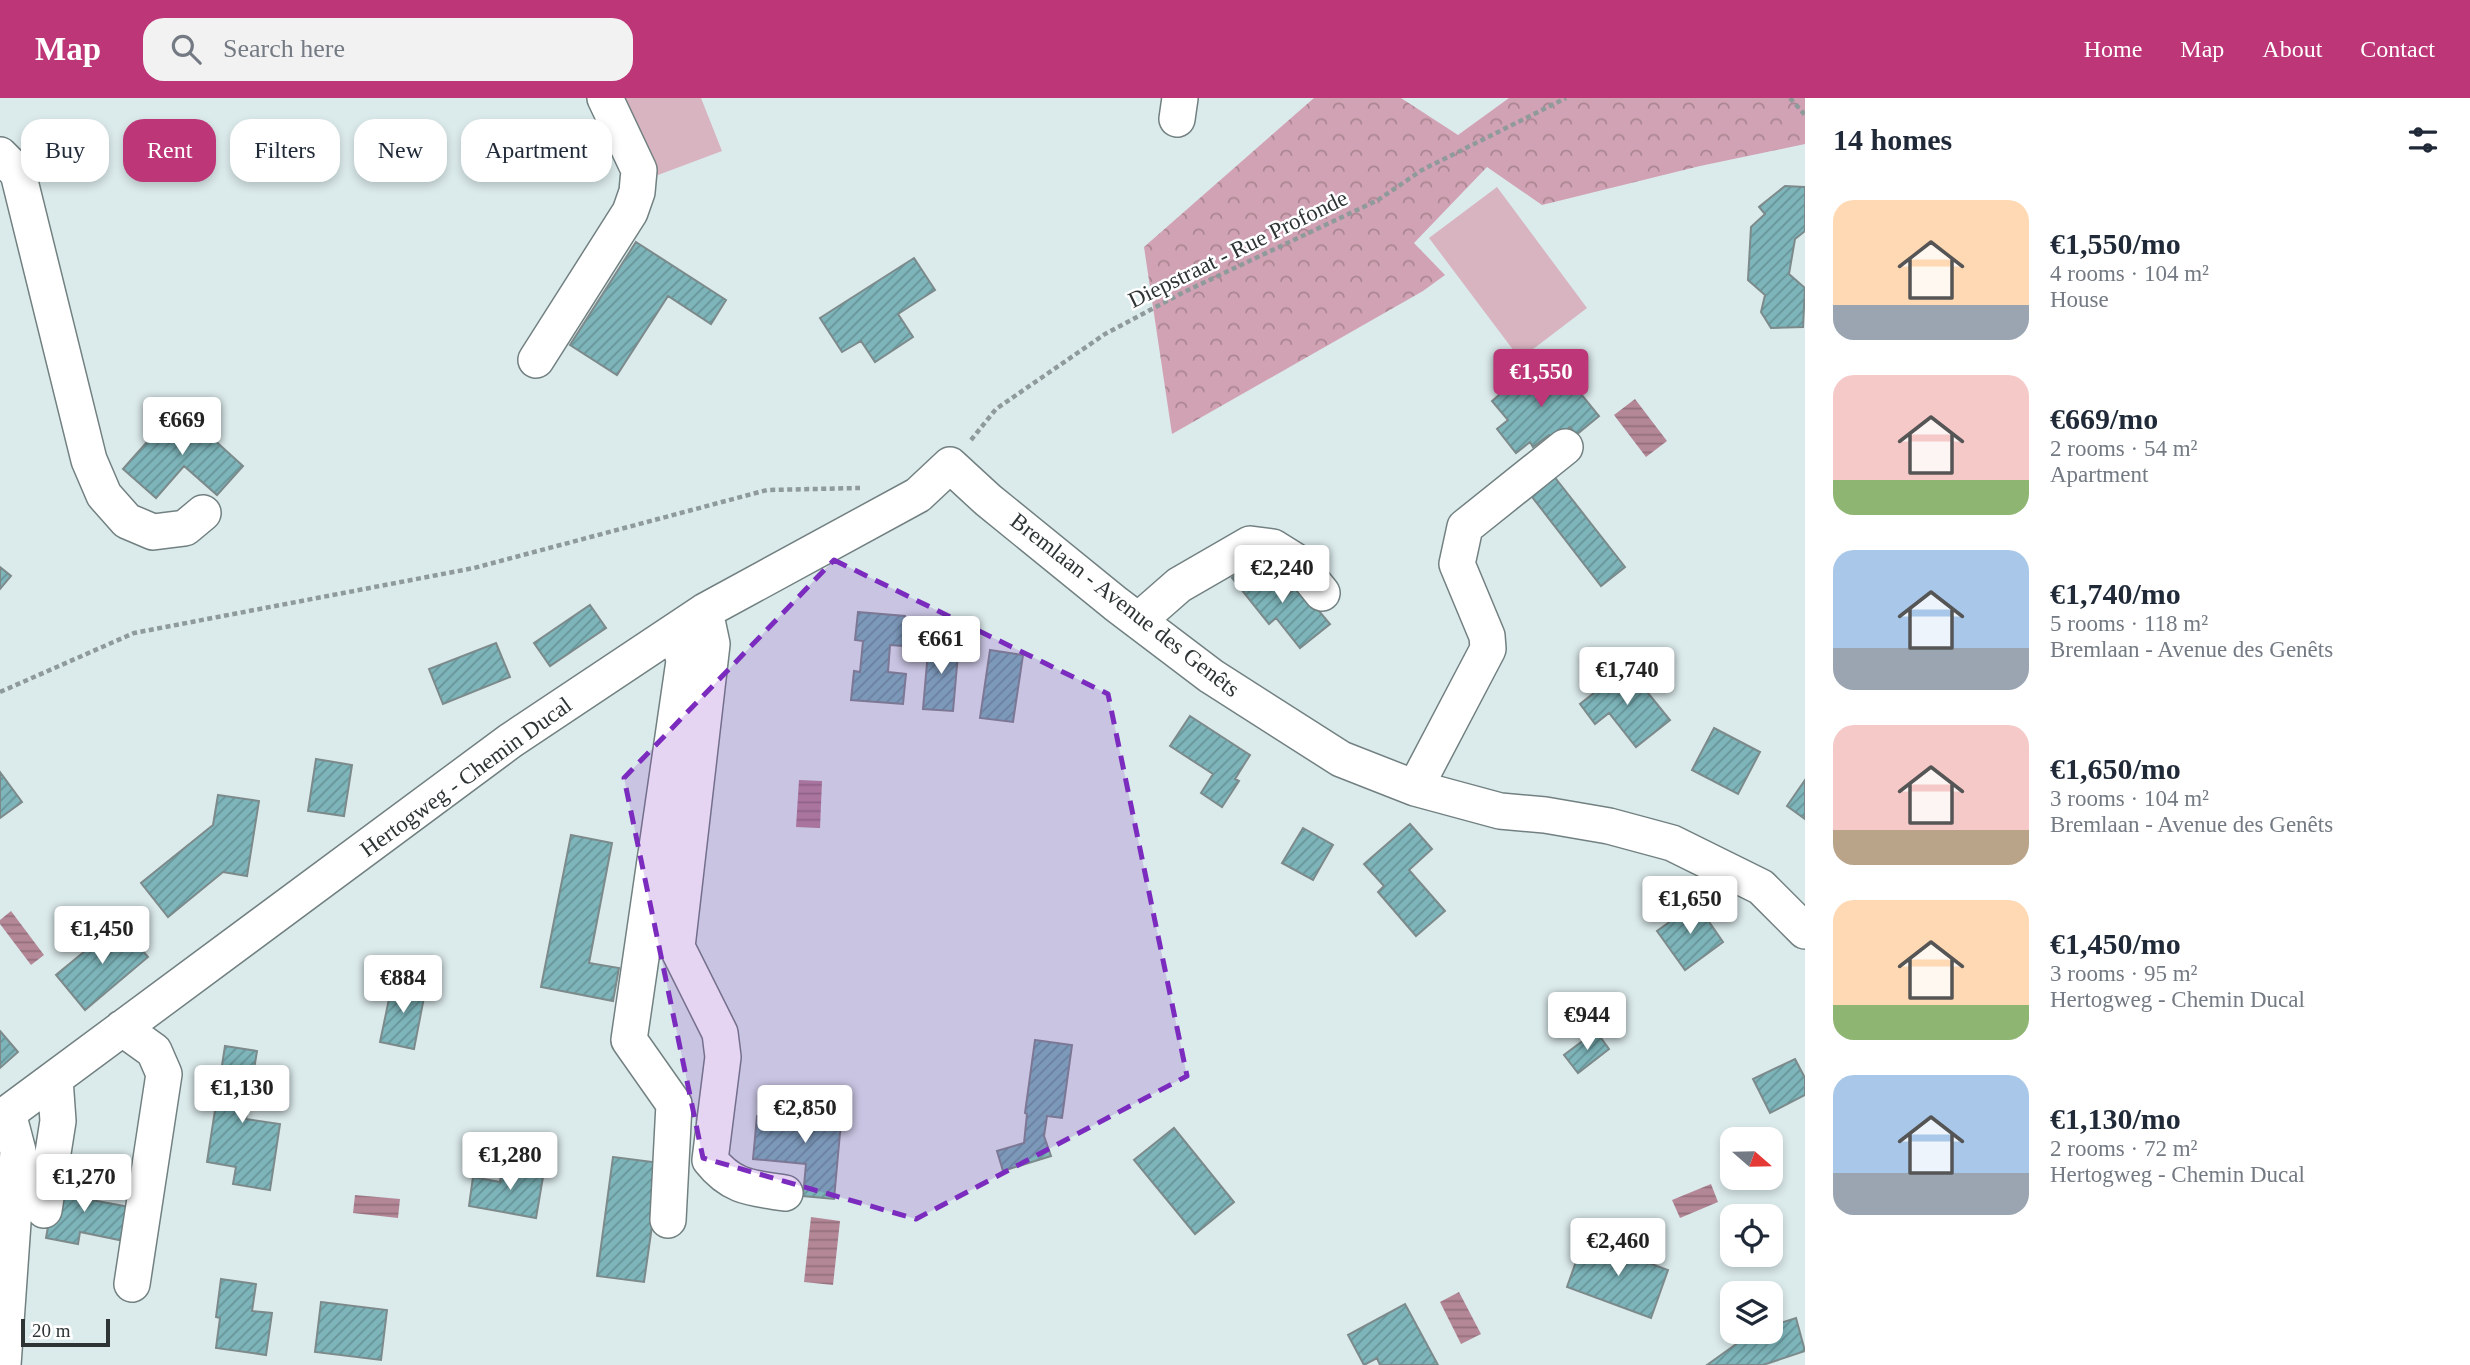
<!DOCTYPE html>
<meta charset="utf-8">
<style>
:root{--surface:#fff;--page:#f2f2f3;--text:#1f2937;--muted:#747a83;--accent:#bd3677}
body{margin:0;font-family:Georgia,serif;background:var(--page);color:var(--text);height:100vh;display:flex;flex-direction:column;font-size:26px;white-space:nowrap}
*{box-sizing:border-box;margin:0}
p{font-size:23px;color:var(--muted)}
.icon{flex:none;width:38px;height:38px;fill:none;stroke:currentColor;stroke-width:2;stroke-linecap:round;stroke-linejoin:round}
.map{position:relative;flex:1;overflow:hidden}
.details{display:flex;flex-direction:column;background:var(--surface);width:665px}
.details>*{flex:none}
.hud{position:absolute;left:21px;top:21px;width:665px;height:63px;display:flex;gap:14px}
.needle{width:46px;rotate:110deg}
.controls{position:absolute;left:1720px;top:1029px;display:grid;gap:14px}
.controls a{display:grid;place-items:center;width:63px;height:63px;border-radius:14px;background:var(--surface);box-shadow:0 4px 10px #0003;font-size:35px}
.scale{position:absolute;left:21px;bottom:18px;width:89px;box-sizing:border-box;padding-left:7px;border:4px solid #2e3434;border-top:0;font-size:19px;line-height:24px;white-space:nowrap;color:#2e3434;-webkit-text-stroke:5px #fff;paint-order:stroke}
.price{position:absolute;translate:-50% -60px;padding:0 16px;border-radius:7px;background:#fff;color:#222;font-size:23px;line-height:46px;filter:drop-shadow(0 2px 4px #0008)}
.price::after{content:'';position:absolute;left:50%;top:42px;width:21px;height:16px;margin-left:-10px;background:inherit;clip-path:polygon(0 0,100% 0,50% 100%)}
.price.active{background:var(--accent);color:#fff}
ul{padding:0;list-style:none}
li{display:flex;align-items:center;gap:21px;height:175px;padding:0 28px}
li span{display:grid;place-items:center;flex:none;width:196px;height:140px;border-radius:21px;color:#555}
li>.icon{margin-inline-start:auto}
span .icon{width:84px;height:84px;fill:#fffc;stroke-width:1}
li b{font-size:30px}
h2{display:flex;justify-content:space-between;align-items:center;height:84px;padding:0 28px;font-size:30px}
.chip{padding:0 24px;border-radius:21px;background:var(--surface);box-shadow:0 4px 10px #0003;font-size:24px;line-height:63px}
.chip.active{background:var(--accent);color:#fff}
header{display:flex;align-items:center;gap:42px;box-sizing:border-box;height:98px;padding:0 35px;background:var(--accent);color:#fff}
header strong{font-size:33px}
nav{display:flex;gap:38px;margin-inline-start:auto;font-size:24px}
.search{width:490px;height:63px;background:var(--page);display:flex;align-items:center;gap:18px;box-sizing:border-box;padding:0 24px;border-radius:21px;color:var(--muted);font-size:26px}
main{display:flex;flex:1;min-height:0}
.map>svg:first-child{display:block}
.grass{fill:#d8b4c0}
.forest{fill:url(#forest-crowns)}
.water{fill:url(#water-rules)}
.building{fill:url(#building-hatch);stroke:#7c8a8b;stroke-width:2}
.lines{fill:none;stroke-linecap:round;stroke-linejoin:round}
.minor-casing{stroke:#728081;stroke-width:38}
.path{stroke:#8f9a9b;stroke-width:4.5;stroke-dasharray:5 3.5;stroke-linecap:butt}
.minor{stroke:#fff;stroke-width:35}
.marked{fill:#7b2cbf;fill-opacity:0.2;stroke:#7b2cbf;stroke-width:5;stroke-dasharray:14 9;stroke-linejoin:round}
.labels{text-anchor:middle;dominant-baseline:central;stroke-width:5;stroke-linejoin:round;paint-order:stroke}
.street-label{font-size:23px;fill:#2e3434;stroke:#fff}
</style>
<header>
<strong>Map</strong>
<div class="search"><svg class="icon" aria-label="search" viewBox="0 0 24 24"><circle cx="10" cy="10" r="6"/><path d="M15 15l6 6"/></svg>Search here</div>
<nav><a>Home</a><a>Map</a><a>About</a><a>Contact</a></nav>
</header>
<main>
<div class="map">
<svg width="1805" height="1267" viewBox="0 0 1805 1267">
<defs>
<pattern id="forest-crowns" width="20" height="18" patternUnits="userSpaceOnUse" patternTransform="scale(1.75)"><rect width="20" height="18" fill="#d1a2b3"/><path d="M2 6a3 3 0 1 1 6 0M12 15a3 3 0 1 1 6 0" fill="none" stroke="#aa8592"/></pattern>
<pattern id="water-rules" width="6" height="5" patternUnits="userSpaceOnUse" patternTransform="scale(1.75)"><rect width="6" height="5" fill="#b48797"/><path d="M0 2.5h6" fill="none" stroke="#936f7c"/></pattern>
<pattern id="building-hatch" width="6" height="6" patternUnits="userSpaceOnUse" patternTransform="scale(1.75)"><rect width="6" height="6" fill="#7db5ba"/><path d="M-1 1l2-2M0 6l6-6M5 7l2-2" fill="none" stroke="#679498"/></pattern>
</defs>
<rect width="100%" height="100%" fill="#dbeaeb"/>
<path class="grass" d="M620,0H701L722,53L650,80Z
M1497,89L1587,210L1520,261L1429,140Z"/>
<path class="forest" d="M1314,0H1401L1458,37L1509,0H1805V46L1700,68L1542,107L1487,69L1414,145L1445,177L1423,193L1172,336L1144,149Z"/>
<path class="water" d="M1635,301L1667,343L1646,359L1614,317Z
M799,682L822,683L820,730L796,729Z
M11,813L44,857L31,867L0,826V822Z
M1711,1086L1718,1104L1680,1120L1672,1102Z
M355,1097L400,1101L398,1120L353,1115Z
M811,1119L840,1123L833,1187L804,1184Z
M1459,1194L1481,1236L1461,1246L1440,1204Z"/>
<path class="building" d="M1785,88L1805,89V133L1795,141L1789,176L1805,190L1803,229L1771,230L1761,214L1765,197L1748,182L1751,129L1765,116L1759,109Z
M636,144L726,202L711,226L668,198L617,277L570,247Z
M914,160L935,192L898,216L913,239L875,264L861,243L842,254L820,220Z
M1520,268L1536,287L1559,269L1599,318L1576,337L1570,329L1554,343L1549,337L1533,349L1530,344L1516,355L1497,331L1508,322L1492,303L1508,289L1502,282Z
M178,309L243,368L217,397L184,368L156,400L123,371Z
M1553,377L1625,469L1601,488L1529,395Z
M1253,462L1284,499L1298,488L1330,526L1300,550L1276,520L1269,526L1232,480Z
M0,469L11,478L0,491Z
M590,507L606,530L550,568L534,545Z
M858,514L905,518L903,548L890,547L888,574L906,576L903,606L851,602L854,573L860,574L863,543L855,542Z
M929,542L959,545L953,613L923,611Z
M496,545L510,579L443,606L429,571Z
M990,552L1023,557L1013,624L980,620Z
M1627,569L1670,622L1636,649L1609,615L1595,626L1580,606Z
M1190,618L1250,657L1235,681L1239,683L1222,709L1201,695L1213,676L1170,648Z
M1714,630L1760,654L1738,696L1692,672Z
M316,661L352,667L344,718L308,713Z
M0,674L22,704L0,720Z
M1805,682V721L1787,708Z
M218,697L259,703L247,778L223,774L168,819L141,785L213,727Z
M1410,726L1432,751L1409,772L1445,813L1416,838L1378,794L1384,788L1364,766Z
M1303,730L1333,747L1313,782L1282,765Z
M571,737L612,745L589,865L619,870L613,903L541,889Z
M1696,805L1723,844L1685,872L1657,833Z
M119,825L148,859L85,912L56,877Z
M393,882L426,889L414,951L380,944Z
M0,933L18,954L0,970Z
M1596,933L1609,951L1578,975L1564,957Z
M1035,942L1072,947L1062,1020L1047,1018L1044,1038L1051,1058L1003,1073L997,1053L1024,1045L1027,1016L1025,1015Z
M225,948L257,953L246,1021L280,1026L270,1092L233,1086L236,1069L207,1064Z
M1795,961L1805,980V997L1770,1015L1753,981Z
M817,1000L843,1002L834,1101L803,1098L806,1066L753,1061L757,1018L815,1023Z
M1174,1030L1234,1104L1195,1136L1134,1062Z
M613,1059L661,1065L644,1184L597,1178Z
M503,1066L544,1073L536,1120L469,1108L473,1079L500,1084Z
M57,1079L89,1085L86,1101L130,1109L124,1143L80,1134L78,1146L46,1140Z
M1584,1141L1668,1172L1651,1220L1567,1189Z
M221,1181L256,1186L252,1213L272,1215L266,1257L216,1250L220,1220L216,1219Z
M321,1204L387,1212L381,1262L315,1254Z
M1405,1206L1438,1267H1380L1377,1260L1364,1267L1348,1237Z
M1796,1220L1805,1253L1763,1267H1707L1753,1234H1771V1228Z"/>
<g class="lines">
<g class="minor-casing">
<path id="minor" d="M1177,21L1180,0
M0,57L18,75L89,362L104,397L127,423L153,434L185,430L203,415
M536,262L630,114L637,94L639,72L605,0
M705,513L712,546L677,849L720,935L723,959L710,1062C732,1090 752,1090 785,1095
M1139,522L1179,487L1250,446L1273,449L1297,464L1322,495
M1415,690L1488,551L1487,538L1457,466L1465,429L1565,349
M122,930L154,953L164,976L132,1186
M0,1021L510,643L705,513L918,397L950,367L988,402L1116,506L1211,578L1341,661L1415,690L1500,713L1545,717L1609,728L1672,745L1761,789L1805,833
M44,1112L58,1023L55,981
M668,1122L674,1006L629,942L684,563L677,532
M3,1267L18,1053L8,1015"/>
</g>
<path class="path" d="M1790,0L1805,17
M971,342L996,311L1105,236L1184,194L1378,102L1422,72L1566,0
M0,594L134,535L474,470L767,392L860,390"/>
<use href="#minor" class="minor"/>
</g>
<path class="marked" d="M834,462L1108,596L1187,978L916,1121L703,1060L624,680Z"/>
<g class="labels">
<g class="street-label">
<text transform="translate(1238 151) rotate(-26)">Diepstraat - Rue Profonde</text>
<text transform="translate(1125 507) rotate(38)">Bremlaan - Avenue des Genêts</text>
<text transform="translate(466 679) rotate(-36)">Hertogweg - Chemin Ducal</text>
</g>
</g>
</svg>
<div class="controls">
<a><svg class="needle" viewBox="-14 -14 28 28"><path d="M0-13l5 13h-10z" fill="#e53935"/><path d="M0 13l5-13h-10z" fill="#747a83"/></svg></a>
<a><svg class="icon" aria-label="locate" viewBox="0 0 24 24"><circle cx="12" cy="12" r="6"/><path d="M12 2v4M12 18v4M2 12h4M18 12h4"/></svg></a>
<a><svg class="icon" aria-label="layers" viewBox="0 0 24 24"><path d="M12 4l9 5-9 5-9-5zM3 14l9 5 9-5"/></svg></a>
</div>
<div class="scale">20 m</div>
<b class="price active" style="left:1541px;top:311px">€1,550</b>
<b class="price" style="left:182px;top:359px">€669</b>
<b class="price" style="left:1282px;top:507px">€2,240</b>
<b class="price" style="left:941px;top:578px">€661</b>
<b class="price" style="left:1627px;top:609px">€1,740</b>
<b class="price" style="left:1690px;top:838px">€1,650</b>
<b class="price" style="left:102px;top:868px">€1,450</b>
<b class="price" style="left:403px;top:917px">€884</b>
<b class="price" style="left:1587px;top:954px">€944</b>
<b class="price" style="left:242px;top:1027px">€1,130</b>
<b class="price" style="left:805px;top:1047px">€2,850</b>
<b class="price" style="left:510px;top:1094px">€1,280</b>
<b class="price" style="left:84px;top:1116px">€1,270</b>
<b class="price" style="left:1618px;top:1180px">€2,460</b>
<div class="hud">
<a class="chip">Buy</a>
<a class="chip active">Rent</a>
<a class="chip">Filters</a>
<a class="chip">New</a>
<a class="chip">Apartment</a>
</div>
</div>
<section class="details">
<h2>14 homes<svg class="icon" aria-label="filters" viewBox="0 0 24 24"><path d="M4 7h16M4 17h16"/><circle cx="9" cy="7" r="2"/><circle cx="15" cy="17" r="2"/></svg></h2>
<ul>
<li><span style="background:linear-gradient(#ffd9b3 75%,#9aa5b1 0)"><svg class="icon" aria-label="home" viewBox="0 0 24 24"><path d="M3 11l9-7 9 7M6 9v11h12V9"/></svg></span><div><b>€1,550/mo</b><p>4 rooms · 104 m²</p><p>House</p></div></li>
<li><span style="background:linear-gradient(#f6c9c9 75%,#8fb573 0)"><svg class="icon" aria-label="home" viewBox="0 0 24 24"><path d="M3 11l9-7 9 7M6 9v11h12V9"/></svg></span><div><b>€669/mo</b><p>2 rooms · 54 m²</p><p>Apartment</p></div></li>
<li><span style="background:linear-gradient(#a9c7e8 70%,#9aa5b1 0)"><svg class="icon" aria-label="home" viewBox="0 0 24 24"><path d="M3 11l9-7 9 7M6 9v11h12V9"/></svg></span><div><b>€1,740/mo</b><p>5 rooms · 118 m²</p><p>Bremlaan - Avenue des Genêts</p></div></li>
<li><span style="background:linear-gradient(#f6c9c9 75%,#b9a48a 0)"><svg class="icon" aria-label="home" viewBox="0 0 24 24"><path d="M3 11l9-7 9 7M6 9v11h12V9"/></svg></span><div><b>€1,650/mo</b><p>3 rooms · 104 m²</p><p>Bremlaan - Avenue des Genêts</p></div></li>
<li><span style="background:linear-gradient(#ffd9b3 75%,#8fb573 0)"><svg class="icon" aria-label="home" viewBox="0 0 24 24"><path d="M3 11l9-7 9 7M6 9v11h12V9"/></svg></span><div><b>€1,450/mo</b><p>3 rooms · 95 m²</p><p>Hertogweg - Chemin Ducal</p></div></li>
<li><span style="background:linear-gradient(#a9c7e8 70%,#9aa5b1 0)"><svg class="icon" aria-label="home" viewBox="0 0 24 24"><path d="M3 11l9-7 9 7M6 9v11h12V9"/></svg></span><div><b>€1,130/mo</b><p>2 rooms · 72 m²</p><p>Hertogweg - Chemin Ducal</p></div></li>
</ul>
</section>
</main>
